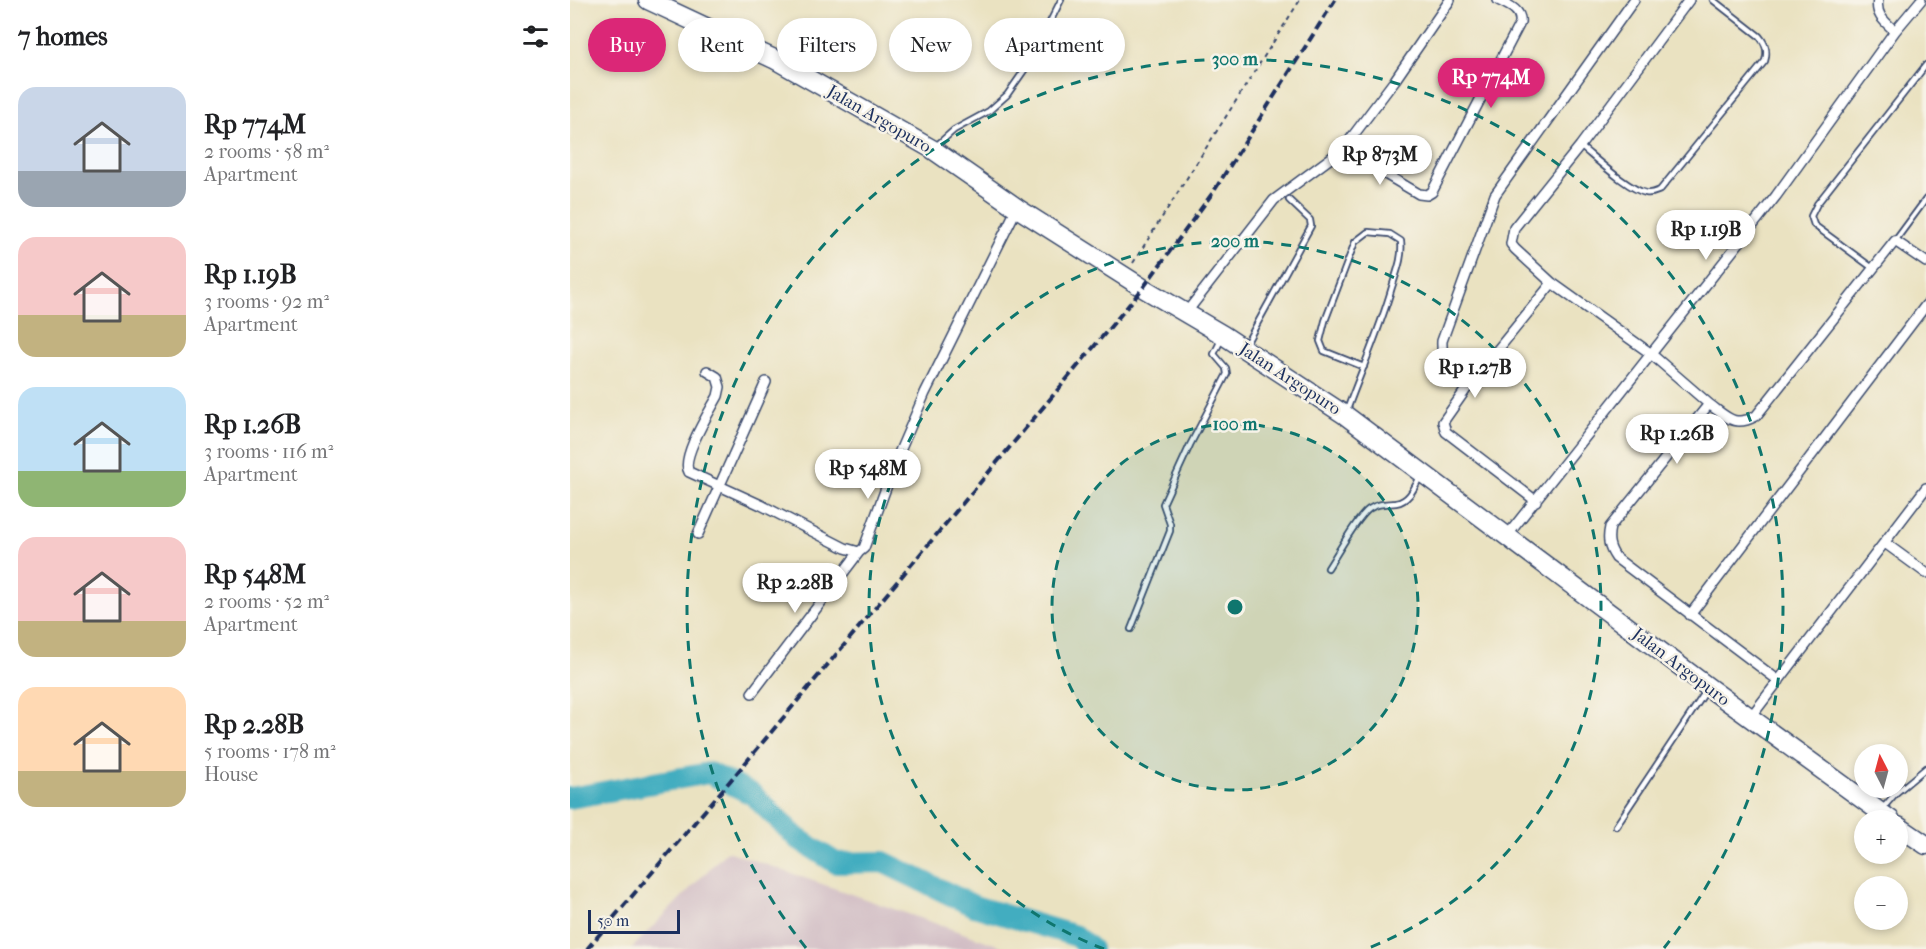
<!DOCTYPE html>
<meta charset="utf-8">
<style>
:root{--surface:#fff;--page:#f6f6f6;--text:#202124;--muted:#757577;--accent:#db2777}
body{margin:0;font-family:"IM FELL French Canon",serif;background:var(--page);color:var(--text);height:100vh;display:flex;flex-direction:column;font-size:22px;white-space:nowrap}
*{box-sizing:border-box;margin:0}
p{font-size:20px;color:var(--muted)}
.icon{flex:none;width:33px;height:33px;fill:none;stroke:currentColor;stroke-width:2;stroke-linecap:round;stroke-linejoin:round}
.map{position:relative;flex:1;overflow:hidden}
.details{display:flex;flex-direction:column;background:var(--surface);width:570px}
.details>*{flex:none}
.guide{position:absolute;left:18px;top:18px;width:570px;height:54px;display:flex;gap:12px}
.needle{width:39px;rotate:354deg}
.controls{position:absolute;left:1284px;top:744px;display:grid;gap:12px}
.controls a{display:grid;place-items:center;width:54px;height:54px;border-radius:50%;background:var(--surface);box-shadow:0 3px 9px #0003;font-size:30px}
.scale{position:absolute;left:18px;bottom:15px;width:92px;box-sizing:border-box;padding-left:6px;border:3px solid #1b2f5e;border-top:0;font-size:16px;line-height:21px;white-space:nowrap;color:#1b2f5e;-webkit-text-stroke:4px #f7f3e8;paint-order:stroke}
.price{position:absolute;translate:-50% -51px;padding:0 14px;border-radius:21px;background:#fff;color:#222;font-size:20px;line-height:39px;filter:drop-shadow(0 2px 3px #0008)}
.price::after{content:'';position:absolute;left:50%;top:36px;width:18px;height:14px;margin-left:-9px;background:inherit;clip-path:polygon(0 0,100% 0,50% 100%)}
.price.active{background:var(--accent);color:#fff}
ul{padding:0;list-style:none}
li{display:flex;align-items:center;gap:18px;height:150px;padding:0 18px}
li span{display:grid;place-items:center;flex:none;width:168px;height:120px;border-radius:18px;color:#555}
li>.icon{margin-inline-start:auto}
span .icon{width:72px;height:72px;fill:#fffc;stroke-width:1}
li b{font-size:26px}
h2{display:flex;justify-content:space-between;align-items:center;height:72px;padding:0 18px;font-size:26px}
.tag{padding:0 21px;border-radius:27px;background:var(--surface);box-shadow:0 3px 9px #0003;font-size:21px;line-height:54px}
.tag.active{background:var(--accent);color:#fff}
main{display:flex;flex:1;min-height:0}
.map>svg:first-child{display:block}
.industrial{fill:#d2bec5}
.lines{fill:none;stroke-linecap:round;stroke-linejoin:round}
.river{stroke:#42adc0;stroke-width:22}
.lane-casing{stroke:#3a4a6d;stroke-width:8}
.street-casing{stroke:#3a4a6d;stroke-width:12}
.highway-casing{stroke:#3a4a6d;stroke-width:21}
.path{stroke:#3a4a6d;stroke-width:2;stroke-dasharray:4.5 4.5;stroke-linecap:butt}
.lane{stroke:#fff;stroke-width:4.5}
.street{stroke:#fff;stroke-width:9}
.highway{stroke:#fff;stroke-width:18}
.rail{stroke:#1b2f5e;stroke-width:4;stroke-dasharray:9 4.5;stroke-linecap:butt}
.ring{fill:none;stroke:#0f766e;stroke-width:3;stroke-dasharray:10 8}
.labels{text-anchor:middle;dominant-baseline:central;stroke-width:5;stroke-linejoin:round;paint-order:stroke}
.street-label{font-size:18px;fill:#1b2f5e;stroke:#f7f3e8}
.centre{fill:#0f766e;stroke:#f7f3e8;stroke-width:3}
.ring-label{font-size:18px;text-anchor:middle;font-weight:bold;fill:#0f766e;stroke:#f7f3e8;stroke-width:5;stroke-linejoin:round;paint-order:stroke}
</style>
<main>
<section class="details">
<h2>7 homes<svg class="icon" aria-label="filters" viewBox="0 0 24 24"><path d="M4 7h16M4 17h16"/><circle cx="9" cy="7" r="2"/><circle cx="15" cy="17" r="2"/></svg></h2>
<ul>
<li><span style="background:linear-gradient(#c9d6e8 70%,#9aa5b1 0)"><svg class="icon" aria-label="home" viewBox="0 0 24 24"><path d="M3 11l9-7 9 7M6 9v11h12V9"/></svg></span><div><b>Rp 774M</b><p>2 rooms · 58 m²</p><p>Apartment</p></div></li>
<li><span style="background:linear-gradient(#f6c9c9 65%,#c2b280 0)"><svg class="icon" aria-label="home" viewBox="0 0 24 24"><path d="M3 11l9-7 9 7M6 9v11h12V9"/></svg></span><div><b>Rp 1.19B</b><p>3 rooms · 92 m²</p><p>Apartment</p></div></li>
<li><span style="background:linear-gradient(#bfe0f5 70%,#8fb573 0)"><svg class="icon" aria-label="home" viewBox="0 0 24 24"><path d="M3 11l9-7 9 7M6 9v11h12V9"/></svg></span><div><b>Rp 1.26B</b><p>3 rooms · 116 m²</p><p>Apartment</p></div></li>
<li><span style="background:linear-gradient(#f6c9c9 70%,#c2b280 0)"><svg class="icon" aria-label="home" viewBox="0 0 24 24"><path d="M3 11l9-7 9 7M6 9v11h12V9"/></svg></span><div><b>Rp 548M</b><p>2 rooms · 52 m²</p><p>Apartment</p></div></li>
<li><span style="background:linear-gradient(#ffd9b3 70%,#c2b280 0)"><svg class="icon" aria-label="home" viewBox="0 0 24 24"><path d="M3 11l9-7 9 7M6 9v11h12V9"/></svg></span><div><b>Rp 2.28B</b><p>5 rooms · 178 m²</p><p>House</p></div></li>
</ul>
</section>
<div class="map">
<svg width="1356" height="949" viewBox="0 0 1356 949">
<rect width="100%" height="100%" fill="#f7f3e8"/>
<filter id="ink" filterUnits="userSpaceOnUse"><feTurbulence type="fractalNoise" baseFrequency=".0167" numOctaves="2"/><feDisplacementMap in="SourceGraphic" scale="12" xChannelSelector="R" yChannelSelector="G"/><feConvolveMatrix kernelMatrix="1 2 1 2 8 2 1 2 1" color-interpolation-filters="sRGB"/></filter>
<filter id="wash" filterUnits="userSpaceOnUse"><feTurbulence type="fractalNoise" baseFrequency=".008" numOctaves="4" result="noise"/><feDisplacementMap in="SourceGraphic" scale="24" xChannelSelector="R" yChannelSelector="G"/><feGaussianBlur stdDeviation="1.35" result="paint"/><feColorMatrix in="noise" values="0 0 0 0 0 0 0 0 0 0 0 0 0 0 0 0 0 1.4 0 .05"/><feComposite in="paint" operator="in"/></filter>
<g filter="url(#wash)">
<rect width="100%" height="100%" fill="#eae2c1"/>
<path class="industrial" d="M157,851L439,949H61Z"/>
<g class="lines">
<path class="river" d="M0,798L139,773L182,794L227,838L266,863L313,862L404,906L506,936L521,949"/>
</g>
</g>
<g filter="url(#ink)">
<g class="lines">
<g class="lane-casing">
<path id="lane" d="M366,146L384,130L419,111L437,95L460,62L491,0
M1010,146C1025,158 1059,190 1076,193C1082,194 1085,192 1090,190L1195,61C1198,51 1196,44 1189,36L1143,0
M1325,241L1356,199
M1304,269L1244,225L1241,216L1247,204L1356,65
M676,344L741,226L740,220L719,200
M777,410C792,369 810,329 822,287C827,271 833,257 831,241L820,234L798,232L785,242L755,321L750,341L754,351L794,367
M758,568C768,553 786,519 799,509C808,503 816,504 826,503C840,501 845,486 851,475
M561,629L600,531V524L593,504L620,445L657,374L656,368L644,354L652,338
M1313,808L1326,793L1356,768
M1046,826L1136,691"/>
</g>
<g class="street-casing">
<path id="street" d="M1119,0L1010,146L944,228L941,244L945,249L982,283L1080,353L1139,404
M1308,0C1305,15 1315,22 1325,31
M773,149L849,194L857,195L862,192L950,23C952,10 938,5 928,0
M616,313L704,200L773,149L825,80L880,0
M137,371L147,377L150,387L148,396C140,411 110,458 119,472L191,505L275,548L289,552L294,548L327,458L355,393L447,208
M899,385C881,370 871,366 872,341L925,195L1064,0
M966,501L876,432L873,422L899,385L982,283
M128,534L196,382
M937,536L1206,196L1325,31L1351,0
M1315,543L1356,573
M1120,615L1356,305
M1209,681L1046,558C1039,548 1037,540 1040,527L1139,404C1157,417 1164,428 1186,416L1325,241L1356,262
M182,693L289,552
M1180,718L1356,488"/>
</g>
<g class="highway-casing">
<path id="highway" d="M78,0L204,59L362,149L447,208L573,288L653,335L775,415L1138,687L1321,820
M1328,826L1356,845"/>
</g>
<path class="path" d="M563,263L730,0"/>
<use href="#lane" class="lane"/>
<use href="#street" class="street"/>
<use href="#highway" class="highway"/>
<path class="rail" d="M17,949L177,761L573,288L644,191L765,0"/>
</g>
</g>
<circle cx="665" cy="607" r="183" fill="#0f766e" fill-opacity=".12"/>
<g class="ring">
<circle cx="665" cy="607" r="183"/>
<path d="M534 949A366 366 0 1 1 796 949"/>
<path d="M236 948A548 548 0 1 1 1094 948"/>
</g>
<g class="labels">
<g class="street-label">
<text transform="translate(309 119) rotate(30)">Jalan Argopuro</text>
<text transform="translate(720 379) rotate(33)">Jalan Argopuro</text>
<text transform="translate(1111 667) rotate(37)">Jalan Argopuro</text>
</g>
</g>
<circle cx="665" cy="607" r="9" class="centre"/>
<g class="ring-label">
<text x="665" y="65">300 m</text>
<text x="665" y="247">200 m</text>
<text x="665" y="430">100 m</text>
</g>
</svg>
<div class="controls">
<a><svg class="needle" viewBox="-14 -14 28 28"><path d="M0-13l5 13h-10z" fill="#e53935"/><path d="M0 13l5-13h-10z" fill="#757577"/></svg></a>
<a>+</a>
<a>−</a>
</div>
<div class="scale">50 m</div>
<b class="price active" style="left:921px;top:109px">Rp 774M</b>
<b class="price" style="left:810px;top:186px">Rp 873M</b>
<b class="price" style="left:1136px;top:261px">Rp 1.19B</b>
<b class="price" style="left:905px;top:399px">Rp 1.27B</b>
<b class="price" style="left:1107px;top:465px">Rp 1.26B</b>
<b class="price" style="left:298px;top:500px">Rp 548M</b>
<b class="price" style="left:225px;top:614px">Rp 2.28B</b>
<div class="guide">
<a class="tag active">Buy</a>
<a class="tag">Rent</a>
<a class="tag">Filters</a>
<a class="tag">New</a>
<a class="tag">Apartment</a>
</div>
</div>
</main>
